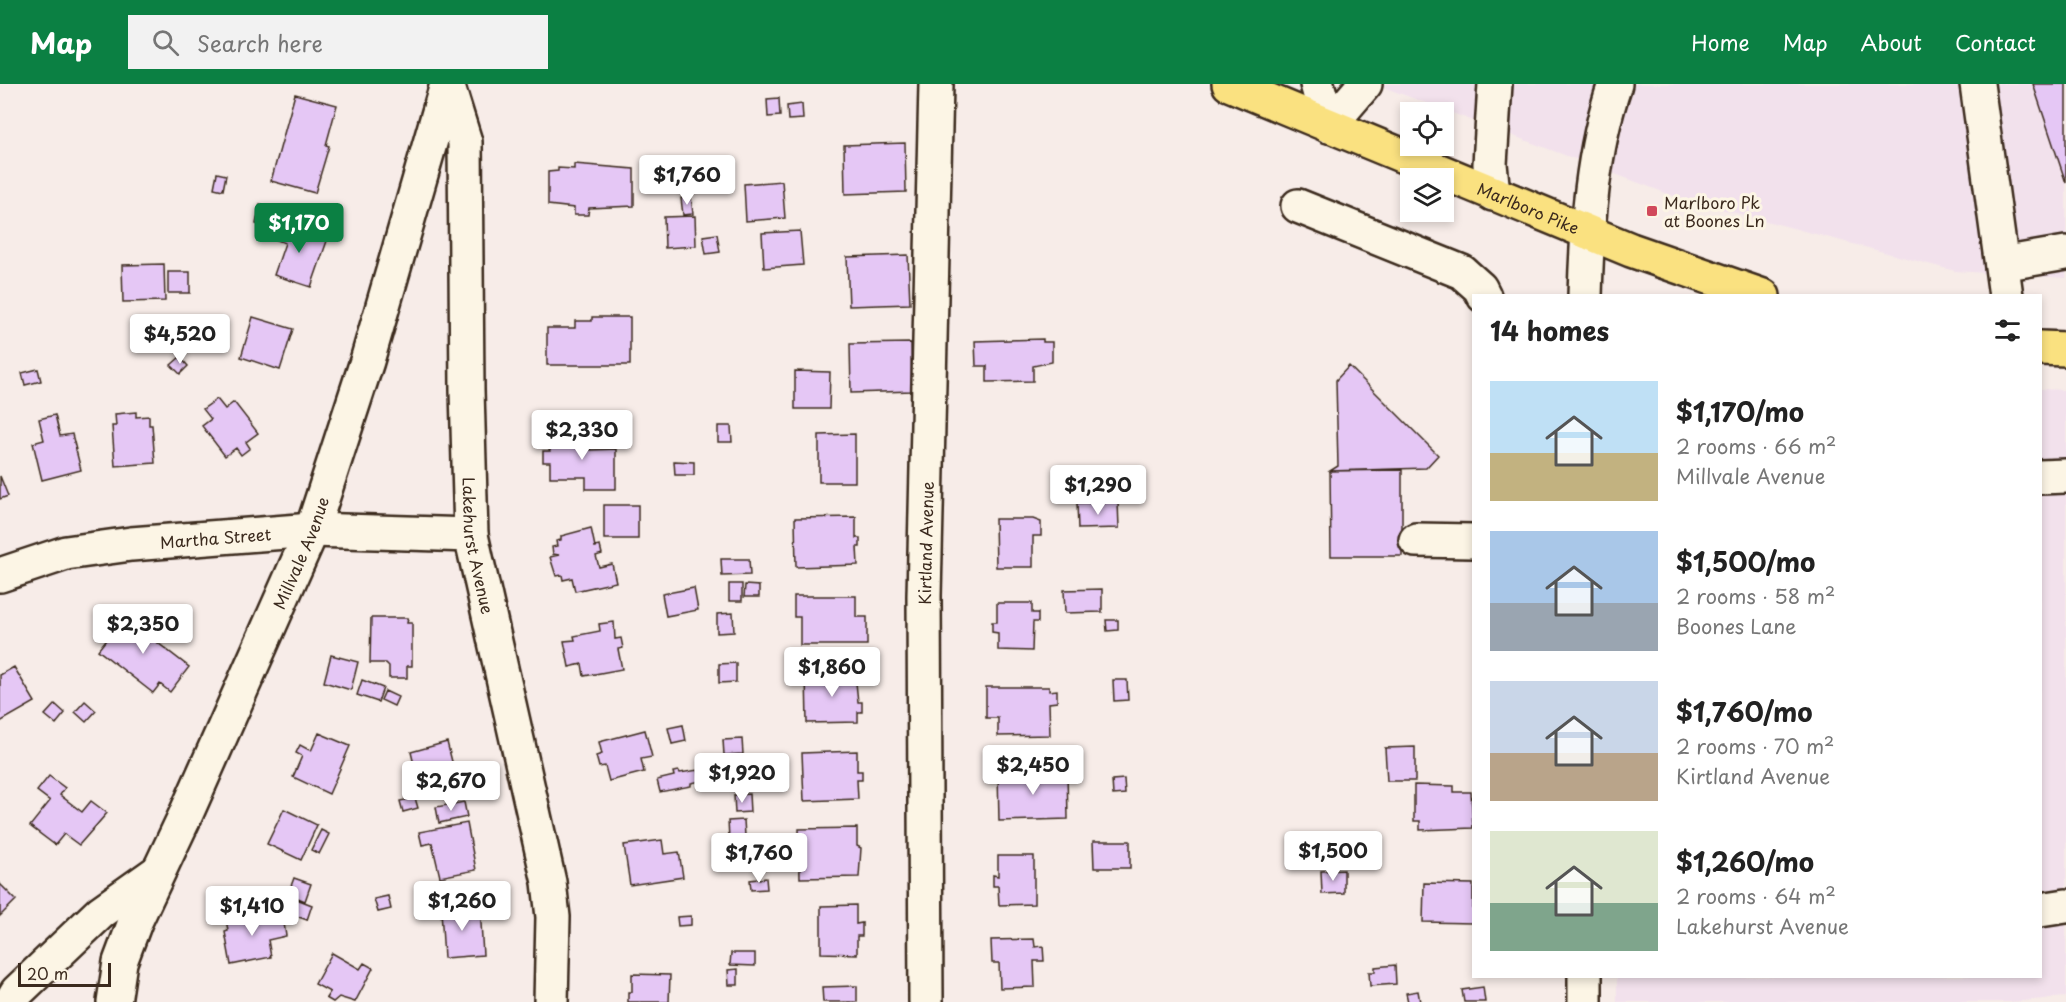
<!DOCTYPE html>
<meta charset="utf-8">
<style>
:root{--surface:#fff;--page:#f2f2f2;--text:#222;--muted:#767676;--accent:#0b8043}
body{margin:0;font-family:"Playpen Sans",sans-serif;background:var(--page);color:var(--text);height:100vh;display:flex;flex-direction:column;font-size:22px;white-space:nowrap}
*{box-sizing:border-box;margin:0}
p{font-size:20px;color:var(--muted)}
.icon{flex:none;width:33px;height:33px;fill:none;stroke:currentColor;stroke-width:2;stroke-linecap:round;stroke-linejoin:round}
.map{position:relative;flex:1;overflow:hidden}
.side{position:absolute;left:1472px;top:210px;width:570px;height:684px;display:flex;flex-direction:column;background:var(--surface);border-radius:0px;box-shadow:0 3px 9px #0003}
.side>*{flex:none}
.controls{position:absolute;left:1400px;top:18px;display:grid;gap:12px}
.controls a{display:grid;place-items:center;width:54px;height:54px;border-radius:0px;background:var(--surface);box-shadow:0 3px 9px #0003;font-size:30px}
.scale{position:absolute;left:18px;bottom:15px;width:93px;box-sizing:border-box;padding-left:6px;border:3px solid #3b2a1e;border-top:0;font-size:16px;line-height:21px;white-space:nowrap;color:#3b2a1e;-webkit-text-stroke:4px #fcf5e5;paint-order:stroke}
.price{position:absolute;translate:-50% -51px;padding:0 14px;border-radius:6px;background:#fff;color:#222;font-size:20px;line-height:39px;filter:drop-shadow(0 2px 3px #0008)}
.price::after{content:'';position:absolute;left:50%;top:36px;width:18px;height:14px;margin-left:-9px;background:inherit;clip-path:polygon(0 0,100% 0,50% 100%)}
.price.on{background:var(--accent);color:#fff}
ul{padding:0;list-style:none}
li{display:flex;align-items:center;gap:18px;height:150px;padding:0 18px}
li span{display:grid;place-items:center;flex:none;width:168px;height:120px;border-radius:0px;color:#555}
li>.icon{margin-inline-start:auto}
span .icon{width:72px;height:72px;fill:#fffc;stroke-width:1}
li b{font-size:26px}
h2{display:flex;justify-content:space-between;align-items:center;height:72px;padding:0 18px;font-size:26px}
header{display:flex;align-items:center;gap:36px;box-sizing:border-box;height:84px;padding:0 30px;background:var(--accent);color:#fff}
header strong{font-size:28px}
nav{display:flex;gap:33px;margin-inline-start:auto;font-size:21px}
.search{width:420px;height:54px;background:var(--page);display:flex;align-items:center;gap:15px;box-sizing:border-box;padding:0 21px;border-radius:0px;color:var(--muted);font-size:22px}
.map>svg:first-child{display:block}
.built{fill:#f2e1ec}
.building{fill:#e5c7f5;stroke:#3b2a1e;stroke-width:1.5}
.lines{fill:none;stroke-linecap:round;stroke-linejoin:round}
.minor-casing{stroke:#3b2a1e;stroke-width:38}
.major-casing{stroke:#3b2a1e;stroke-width:38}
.minor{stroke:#fcf5e5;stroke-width:33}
.major{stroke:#fae180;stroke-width:33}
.poi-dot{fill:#d1495b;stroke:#fcf5e5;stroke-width:2}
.labels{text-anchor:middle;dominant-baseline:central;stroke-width:6;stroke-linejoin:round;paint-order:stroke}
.poi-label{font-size:16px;fill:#3b2a1e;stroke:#fcf5e5;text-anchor:start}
.street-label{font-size:16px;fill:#3b2a1e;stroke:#fcf5e5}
</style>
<header>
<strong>Map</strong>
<div class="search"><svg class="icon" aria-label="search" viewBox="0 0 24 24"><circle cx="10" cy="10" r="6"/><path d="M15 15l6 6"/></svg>Search here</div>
<nav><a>Home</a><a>Map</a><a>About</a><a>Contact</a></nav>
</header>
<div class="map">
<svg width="2066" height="918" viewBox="0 0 2066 918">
<rect width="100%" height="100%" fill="#f7ece8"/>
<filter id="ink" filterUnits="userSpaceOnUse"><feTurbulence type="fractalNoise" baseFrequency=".0167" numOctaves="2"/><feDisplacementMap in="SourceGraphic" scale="12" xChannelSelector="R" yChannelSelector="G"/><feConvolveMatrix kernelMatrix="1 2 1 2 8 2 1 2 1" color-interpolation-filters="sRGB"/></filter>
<g filter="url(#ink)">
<path class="built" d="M1375,0H2066V194L1955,187L1679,114Z
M2040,305L2066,306V913L2011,918H1617V893L2040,892Z"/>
<path class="building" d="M2033,0H2066V99Z
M295,10L337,21L326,61L329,62L315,109L271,97Z
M779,14L780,32L768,33L767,15Z
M802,20L803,35L788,36L787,22Z
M905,59L906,108L845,110L844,61Z
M574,80L634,85V122L589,124L588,131H574V124L548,121V88L558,87V84L574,85Z
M217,89L226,91L223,106L214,104Z
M782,97L785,134L746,137L744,100Z
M691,112L693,130L683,131L681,114Z
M260,120L272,123L268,143L256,140Z
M695,132L696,162L665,164L664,133Z
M281,138L328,154L311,203L274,191L285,159L275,155Z
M800,147L803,181L764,184L762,149Z
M717,150L720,168L706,170L703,152Z
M908,171L910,220L849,222L847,173Z
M164,180L165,217L123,218L122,181Z
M168,188H190V209H168Z
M253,233L293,245L280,286L241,273Z
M592,233H630V281H547V244H575V237H592Z
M1043,255V258H1052V278L1033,282V297L987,298V282H976L975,257Z
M911,259L912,307L851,309L850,260Z
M180,273L188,282L180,290L171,281Z
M1349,282L1438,371L1426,384L1330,387L1338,382L1336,296Z
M38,285L41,297L25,301L22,289Z
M795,287L830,288L829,325H795Z
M217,315L225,325L234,318L258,349L246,358L250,364L241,371L236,364L225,372L202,342L211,335L203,325Z
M136,328V333L149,332V341H152L155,379L115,382L112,342H116L115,330Z
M55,331L60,352L72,350L81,386L42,396L33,359L44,356L39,335Z
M718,342H731L732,358H718Z
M569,345H583L584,352H590V366L616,365V405H586V393H550V378H543V367H550V353H569Z
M855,350V398H819V351Z
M674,377L694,378V391H675Z
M1402,386V472H1331L1330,387Z
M0,392L8,412L0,415Z
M1118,418L1119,444L1078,445L1077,419Z
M604,421H638V455H604Z
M856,433V454H860V463H857L858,481L796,483L795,434Z
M995,435H1033L1041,438V452H1033V483H996Z
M591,444L595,463L600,462L602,470L596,472L599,483L612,480L616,498L575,507L572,494L563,496L562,491L556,492L550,473L559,471L553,470L552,463L557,462L556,457L561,456V452Z
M721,475H749L750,491L722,492Z
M729,500H742V517H729Z
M745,501L759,502V513H744Z
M694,504L698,526L666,532L662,510Z
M1102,505V528L1065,529L1064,506Z
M794,512H856V533H867V561H800V533H794Z
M997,519H1032V529H1038V538H1033L1032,567L998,566V549L992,548V538H997Z
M128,528L153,547L149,552L189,583L170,608L160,600L153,609L98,566Z
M733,529L734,548L717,549V530Z
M371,534H408L407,539H412V582H407V594H389V582L386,579H370Z
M1106,536H1118V546L1107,547Z
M614,538L615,555L621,554L623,564L618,565L622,585L584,592L582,580L569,583L564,557L575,556L574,552L600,547L599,540Z
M331,571L358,578L351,606L324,598Z
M736,579V598L719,599V580Z
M14,583L35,618L0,638V591Z
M855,589L858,618H862V628H858V638L807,639L806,590Z
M362,596L383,604L378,618L357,611Z
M1113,596H1127L1128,616L1114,617Z
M986,603H1049V607L1057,606V618L1049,619L1050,651L998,652V634H986Z
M385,607L398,613L394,622L381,616Z
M85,617L96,627L86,638L75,628Z
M55,620L65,629L56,640L45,631Z
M683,641L686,657L672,660L668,644Z
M645,646L652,673L641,675L644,688L609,697L605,682L599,683L596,672L602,670L599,658Z
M319,649L350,662L329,710L293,693L302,672L296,669L300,661L311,667Z
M742,655L743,670L724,671L723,656Z
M447,658L459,705L422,714L411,668Z
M1415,663V697H1387L1385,664Z
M857,667V687H862V696H857L858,715L804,717L802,669Z
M698,686L701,697L691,699V702L660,708L657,696L674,692L673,688L679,687L680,689Z
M1067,687L1068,735L999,737L998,688Z
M49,692L65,704L60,711L82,728L91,717L107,729L79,761L64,750L55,761L30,742L50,717L37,707Z
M1124,695L1125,710L1113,711L1112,696Z
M1414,701L1454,702V708H1471L1473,744L1420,746V737H1414Z
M749,710L750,728L735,729L734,711Z
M415,714L418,724L403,728L400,717Z
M464,718L467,733L439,739L436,723Z
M284,725L317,741L301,776L267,760Z
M744,736L745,752L729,754L728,737Z
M467,739L476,786L440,793L432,759L422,761L419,748Z
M857,744V762L861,764L859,793L800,794L799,745Z
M321,746L329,750L319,770L311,766Z
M662,756L664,770L679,768L683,793L630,801L624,761Z
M1093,757H1130V784H1094Z
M998,772H1034V820L999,821L998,802H993V791L998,792Z
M1344,786V809L1322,810L1321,787Z
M294,794L311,800L305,817L288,810Z
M766,794L767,805L751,806L750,796Z
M1424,799L1473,800V839L1423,838Z
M0,800L16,816L0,832Z
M480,801L482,817L455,821L453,804Z
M388,812L391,825L378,828L374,815Z
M294,814L312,821L307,836L288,829Z
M856,821V840L862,839V852H857V870L821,869V822Z
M480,823L483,871L444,874L441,826Z
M262,828L264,837L283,833L286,852L268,856L271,873L231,881L225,848L228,847L226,835Z
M691,832V841L678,842L677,833Z
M1034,855L1035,863L1043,862L1044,877H1034L1035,903L1000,904L999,879H992L991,856Z
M332,869L360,885L364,879L373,884L355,918L339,913L333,918L326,914L330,908L315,900Z
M731,869H755V882L730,881Z
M1395,881L1396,900L1370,902L1369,888H1375V883Z
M738,885V901H729L728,886Z
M632,890L670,891L669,918H628V908H632Z
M857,902V918H823L822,903Z
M1483,903L1485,918H1464L1462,906Z
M1418,907L1420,918H1408L1406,909Z"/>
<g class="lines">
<g class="minor-casing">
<g id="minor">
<path id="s1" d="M447,0L465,58L467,306L471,451L549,798L553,833L551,918"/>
<path d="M1317,0L1329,42L1365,0"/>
<path d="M1977,0L2006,212"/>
<path d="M1493,110L1490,80L1495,0"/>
<path d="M1298,122L1462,188L1480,204L1484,212"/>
<path d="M2002,180L2066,169"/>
<path d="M1585,212C1587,141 1592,67 1615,0"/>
<path d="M2040,393L2066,392"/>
<path d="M1416,456L1473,457"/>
<path id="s2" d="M0,491L66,469L131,460L312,446L471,451"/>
<path d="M2040,826L2066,822"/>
<path d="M1585,892V918"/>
<path d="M11,918L17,908L101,828L156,789"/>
<path id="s3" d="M114,918L120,878L135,838L186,730L312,446L367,277L446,4"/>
<path id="s4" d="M926,918L924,512L936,0"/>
</g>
</g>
<g class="major-casing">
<g id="major">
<path id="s5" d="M1229,0L1631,166L1763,212"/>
<path d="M2040,264L2066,265"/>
</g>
</g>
<use href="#minor" class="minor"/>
<use href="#major" class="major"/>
</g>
</g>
<rect class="poi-dot" x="1646" y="121" width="12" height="12" rx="3"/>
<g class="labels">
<g class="poi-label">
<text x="1664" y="118">Marlboro Pk<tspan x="1664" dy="18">at Boones Ln</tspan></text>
</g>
<g class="street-label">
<text stroke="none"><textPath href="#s5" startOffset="324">Marlboro Pike</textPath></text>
<text stroke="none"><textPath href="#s2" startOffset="220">Martha Street</textPath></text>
<text stroke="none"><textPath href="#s4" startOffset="459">Kirtland Avenue</textPath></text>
<text stroke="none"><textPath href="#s1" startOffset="465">Lakehurst Avenue</textPath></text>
<text stroke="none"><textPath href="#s3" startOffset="488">Millvale Avenue</textPath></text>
</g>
</g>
</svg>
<div class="controls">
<a><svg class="icon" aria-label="locate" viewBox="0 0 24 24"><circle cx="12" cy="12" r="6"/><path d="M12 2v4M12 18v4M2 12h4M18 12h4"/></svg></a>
<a><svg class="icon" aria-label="layers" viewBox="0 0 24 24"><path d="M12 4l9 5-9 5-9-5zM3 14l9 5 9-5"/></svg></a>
</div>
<div class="scale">20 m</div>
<b class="price" style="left:687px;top:122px">$1,760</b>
<b class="price on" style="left:299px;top:170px">$1,170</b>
<b class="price" style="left:180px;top:281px">$4,520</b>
<b class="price" style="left:582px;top:377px">$2,330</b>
<b class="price" style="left:1098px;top:432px">$1,290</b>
<b class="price" style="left:143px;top:571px">$2,350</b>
<b class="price" style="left:832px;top:614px">$1,860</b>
<b class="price" style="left:1033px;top:712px">$2,450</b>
<b class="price" style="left:742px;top:720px">$1,920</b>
<b class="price" style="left:451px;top:728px">$2,670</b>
<b class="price" style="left:1333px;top:798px">$1,500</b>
<b class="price" style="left:759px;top:800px">$1,760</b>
<b class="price" style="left:462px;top:848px">$1,260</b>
<b class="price" style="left:252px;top:853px">$1,410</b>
<section class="side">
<h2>14 homes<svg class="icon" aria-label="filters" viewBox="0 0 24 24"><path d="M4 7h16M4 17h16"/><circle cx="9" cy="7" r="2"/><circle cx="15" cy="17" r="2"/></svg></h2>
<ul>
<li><span style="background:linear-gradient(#bfe0f5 60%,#c2b280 0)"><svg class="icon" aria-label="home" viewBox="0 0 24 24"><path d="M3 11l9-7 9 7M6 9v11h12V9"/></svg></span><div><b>$1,170/mo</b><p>2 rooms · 66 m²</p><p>Millvale Avenue</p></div></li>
<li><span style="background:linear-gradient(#a9c7e8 60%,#9aa5b1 0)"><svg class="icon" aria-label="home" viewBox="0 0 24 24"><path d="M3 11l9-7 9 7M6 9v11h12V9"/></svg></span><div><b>$1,500/mo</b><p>2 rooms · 58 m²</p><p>Boones Lane</p></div></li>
<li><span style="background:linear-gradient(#c9d6e8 60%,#b9a48a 0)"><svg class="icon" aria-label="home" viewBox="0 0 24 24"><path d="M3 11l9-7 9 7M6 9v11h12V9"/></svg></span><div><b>$1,760/mo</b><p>2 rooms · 70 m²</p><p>Kirtland Avenue</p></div></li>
<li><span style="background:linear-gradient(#dfe7d0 60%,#7fa58c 0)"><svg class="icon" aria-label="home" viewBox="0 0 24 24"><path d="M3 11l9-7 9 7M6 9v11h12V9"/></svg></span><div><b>$1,260/mo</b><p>2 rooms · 64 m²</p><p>Lakehurst Avenue</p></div></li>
</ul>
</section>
</div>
